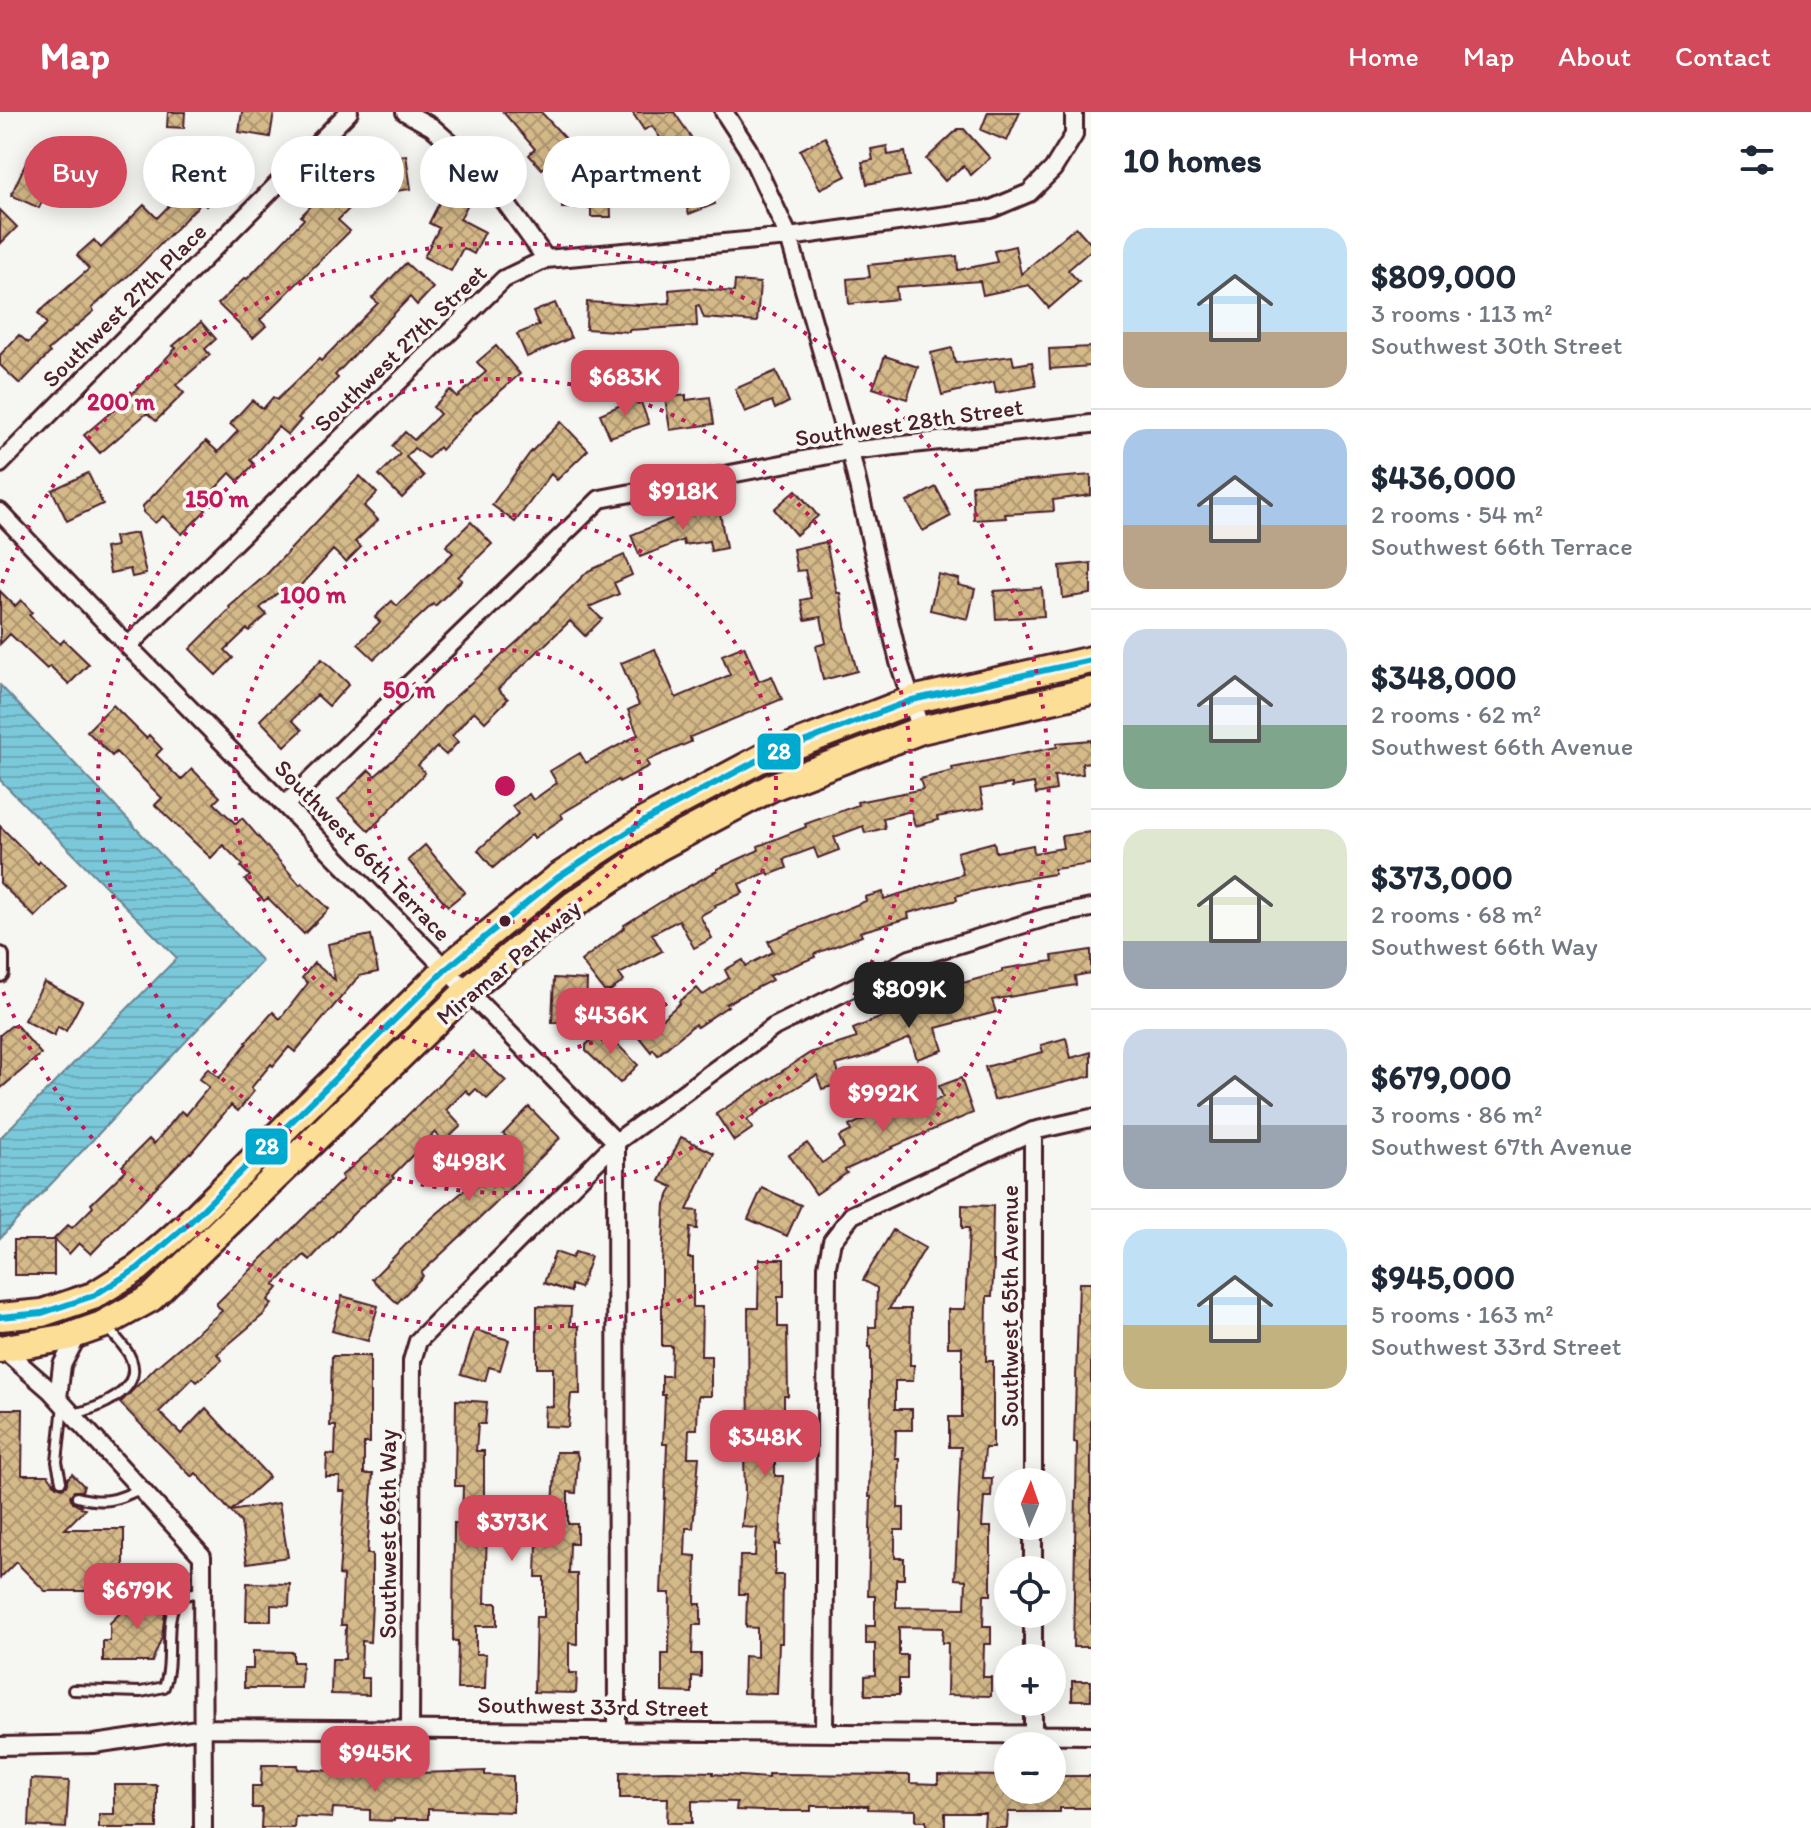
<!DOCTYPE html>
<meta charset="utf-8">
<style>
:root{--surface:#fff;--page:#f6f6f7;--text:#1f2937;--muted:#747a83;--line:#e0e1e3;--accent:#d1495b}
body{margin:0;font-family:Itim,sans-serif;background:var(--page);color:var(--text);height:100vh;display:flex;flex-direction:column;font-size:30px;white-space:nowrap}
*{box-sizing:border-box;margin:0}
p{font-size:26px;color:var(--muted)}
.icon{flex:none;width:44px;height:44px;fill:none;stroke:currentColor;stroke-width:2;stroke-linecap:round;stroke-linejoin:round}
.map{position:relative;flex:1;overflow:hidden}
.sheet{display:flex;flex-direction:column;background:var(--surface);width:720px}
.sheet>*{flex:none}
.guide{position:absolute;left:24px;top:24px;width:760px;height:72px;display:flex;gap:16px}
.needle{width:52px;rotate:2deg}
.tools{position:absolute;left:994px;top:1356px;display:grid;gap:16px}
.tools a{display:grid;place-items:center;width:72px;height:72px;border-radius:50%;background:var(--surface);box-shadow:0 4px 20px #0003;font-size:40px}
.price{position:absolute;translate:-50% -68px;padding:0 18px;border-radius:16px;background:var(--accent);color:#fff;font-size:26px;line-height:52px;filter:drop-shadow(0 2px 4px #0008)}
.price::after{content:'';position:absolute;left:50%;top:48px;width:24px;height:18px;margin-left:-12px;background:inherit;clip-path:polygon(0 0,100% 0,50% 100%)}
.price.selected{background:#222;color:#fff}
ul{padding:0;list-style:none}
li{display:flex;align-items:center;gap:24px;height:200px;padding:0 32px}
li+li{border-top:2px solid var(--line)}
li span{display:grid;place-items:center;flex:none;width:224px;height:160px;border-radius:24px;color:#555}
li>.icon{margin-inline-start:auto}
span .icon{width:96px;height:96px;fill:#fffc;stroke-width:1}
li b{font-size:34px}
h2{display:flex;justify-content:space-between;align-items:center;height:96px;padding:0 32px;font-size:34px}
.pill{padding:0 28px;border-radius:36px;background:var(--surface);box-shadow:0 4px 20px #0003;font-size:28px;line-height:72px}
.pill.selected{background:var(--accent);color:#fff}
header{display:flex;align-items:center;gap:48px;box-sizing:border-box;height:112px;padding:0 40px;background:var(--accent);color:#fff}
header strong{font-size:38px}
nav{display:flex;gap:44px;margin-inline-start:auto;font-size:28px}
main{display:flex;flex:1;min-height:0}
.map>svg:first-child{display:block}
.water{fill:url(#water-rules);stroke:#678493;stroke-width:2}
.building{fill:url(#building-cross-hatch);stroke:#4a1f2b;stroke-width:2}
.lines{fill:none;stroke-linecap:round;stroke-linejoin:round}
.service-casing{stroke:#4a1f2b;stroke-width:14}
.minor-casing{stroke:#4a1f2b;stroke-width:22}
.primary-casing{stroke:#4a1f2b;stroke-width:32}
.service{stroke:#f6f6f2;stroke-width:8}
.minor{stroke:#f6f6f2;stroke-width:16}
.primary{stroke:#fcde96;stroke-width:26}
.bus-1-casing{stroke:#f6f6f2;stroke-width:12}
.bus-1{stroke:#00a9ce;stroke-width:6}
.ring{fill:none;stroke:#c2185b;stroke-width:4;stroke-dasharray:4 8}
.bus-dot{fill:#4a1f2b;stroke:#f6f6f2;stroke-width:3}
.labels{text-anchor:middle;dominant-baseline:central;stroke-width:7;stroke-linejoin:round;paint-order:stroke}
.street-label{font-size:24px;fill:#4a1f2b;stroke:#f6f6f2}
.centre{fill:#c2185b;stroke:#f6f6f2;stroke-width:4}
.ring-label{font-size:24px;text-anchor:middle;font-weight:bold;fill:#c2185b;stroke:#f6f6f2;stroke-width:7;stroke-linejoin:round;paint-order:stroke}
.line-badge{stroke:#f6f6f2;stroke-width:3}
.badge-label{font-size:22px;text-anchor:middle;font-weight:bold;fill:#fff}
</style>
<header>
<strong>Map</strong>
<nav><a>Home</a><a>Map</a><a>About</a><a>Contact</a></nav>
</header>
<main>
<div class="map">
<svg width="1091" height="1716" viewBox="0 0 1091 1716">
<defs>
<pattern id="water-rules" width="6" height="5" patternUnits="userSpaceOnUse" patternTransform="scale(2)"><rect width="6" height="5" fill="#7ac8d9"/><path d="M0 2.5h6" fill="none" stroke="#6babba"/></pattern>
<pattern id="building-cross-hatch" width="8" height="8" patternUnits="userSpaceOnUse" patternTransform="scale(2)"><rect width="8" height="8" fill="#d4b989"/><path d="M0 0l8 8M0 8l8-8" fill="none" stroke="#ae9670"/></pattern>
</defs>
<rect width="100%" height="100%" fill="#f6f6f2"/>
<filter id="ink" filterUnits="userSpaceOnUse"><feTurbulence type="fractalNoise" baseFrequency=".0125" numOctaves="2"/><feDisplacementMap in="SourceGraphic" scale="16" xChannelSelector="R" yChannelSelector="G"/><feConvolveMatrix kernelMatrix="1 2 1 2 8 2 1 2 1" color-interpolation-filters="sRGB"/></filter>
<g filter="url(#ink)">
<path class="water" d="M0,573L262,849L0,1126V1026L177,846L0,668Z"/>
<path class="building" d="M168,0H185L184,16L167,15Z
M242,0H274L270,25L239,20Z
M503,0H541L568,29V35L542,57L529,43L535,37Z
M632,0H674L691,25L715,92L689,102L678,72L672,74L663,50L674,46L652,14L644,18Z
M988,0H1020L1007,29L981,18Z
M958,17H964L990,46L971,63L963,54L945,69L926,47Z
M825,25L846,64L820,77L800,38Z
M887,34L888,43L905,40L909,64L867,72L862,50L873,48L871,37Z
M30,42L52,52L46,64L52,68L39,96L11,83Z
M406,43L411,77L367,83L362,49Z
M217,45L236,62L206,94L202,90L139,154L92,196L94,199L48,238L50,241L20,272L0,253V243L19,223L28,231L47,212L38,201L89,157L77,143L94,128L101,136L144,93L157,106L196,66L190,61L201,49L208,55Z
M562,59H591V70H610L611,105H591V96H562Z
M329,76L350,96L338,108L350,119L260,208L266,214L253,226L218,192L245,166L247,167L304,107L301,104Z
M445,79L469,90L460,107L485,120L474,142L463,136L451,159L424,145L439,116L429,111Z
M0,98L17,115L0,132Z
M1076,115L1091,132V138L1068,158L1079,170L1049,196L1029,173L983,183L980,169L896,175L897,187L849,192L847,167L870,165L868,153L957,144L958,158L997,150L994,139L1015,134L1021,162Z
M406,151L433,176L417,193L410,185L335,263L338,266L298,306L301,308L288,323L278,315L250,348L254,352L238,369L230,361L200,393L206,398L182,422L163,404L155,411L143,400V394L206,329L218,340L238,319L230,312L252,288L263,297L273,285L277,288L319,247L321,249L378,191L372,186Z
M735,169L760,171L757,210L704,206L699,193L696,194L697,214L629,218V220L586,217L587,190L639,193L670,191L669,178L690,176L734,180Z
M555,191L571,226L527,245L517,222L539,213L533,200Z
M201,210L216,227L205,237L210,243L176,273L184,281L156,309L147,301L100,341L84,323L130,284L176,236L173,234Z
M496,234L520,262L474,302L441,338L439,335L428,346L414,336L406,345L424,364L402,386L379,363L400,342L392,334L405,320L414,328L440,302L433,295L450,278L457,285L486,260L477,250Z
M1091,235V254L1050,257L1049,237Z
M952,236L955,251L1012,244L1014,253L1032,250L1036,274L996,281L994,270L942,283L931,241Z
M885,244L918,255L907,287L873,276Z
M776,259L789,290L775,297L772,289L745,300L735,277Z
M686,283V288L710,285L714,312L670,318L665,286Z
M639,285L649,312L610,325L600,302Z
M561,310L588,338L557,368L551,362L515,410L492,393L530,341Z
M88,361L103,392L67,409L52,378Z
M1091,363V383L1053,388L1054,399L1005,402L1006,406L974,408L972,373Z
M360,364L377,381L364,394L378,408L355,430L361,435L346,450L333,438L289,486L281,478L260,496L267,503L249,519L247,517L225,538L233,546L216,563L190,537L230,497L229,495L266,463Z
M936,375L951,404L923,419L907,390Z
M796,378L818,404L796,423L774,397Z
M719,395L726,436L711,439L709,429L684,433L683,428L640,445L631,423L679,404L678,402Z
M471,410L492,432L458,465L462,468L435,494L433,492L374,547L358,532L380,510L375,505L392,489L397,494L453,441L446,434Z
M137,421L146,462L132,465L130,457L110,461L105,436L116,434L114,425Z
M826,430L837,481H840L845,514L857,559L823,568L816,534L826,531L821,505L805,508L801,488L811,486L805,458L797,459L793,437Z
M624,443L632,463L614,471L619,482L589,495L602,507L585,524L570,509L498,577L508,587L485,610L474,599L452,624L458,630L446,643L437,635L418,653L425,661L369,719L338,688L369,658L375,664L412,631L445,594L519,528L588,459Z
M1091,451V482L1063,486L1060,454Z
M938,462L959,467L958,473L975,477L968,507L930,498Z
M1042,476L1044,504L996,507L994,479Z
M0,479L15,494L21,488L32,500L29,503L60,532L64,528L89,552L69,572L50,554L47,557L10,522L0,532Z
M744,534L759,569L772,564L782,587L690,625L691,630L646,649L649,654L619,670L618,668L561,702L563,706L534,726L532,722L493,756L478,738L518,702L512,694L529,682L533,688L557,671L550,659L580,641L586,651L638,623L628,598L639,593L621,551L655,537L676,586L730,563L722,543Z
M322,547L349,572L329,594L317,583L292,608L302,618L285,634L260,608Z
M113,593L146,626L149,623L162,637L156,643L181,668L192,657L220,685L214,691L236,712L242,706L300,773L302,771L329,797L304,822L268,786L264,789L245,768L250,764L241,755L243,753L223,733L211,746L155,693L162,686L116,640L112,644L87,619Z
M1091,628V650L1082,651L1083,662L1054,664L1056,678L1036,682L1034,671L1012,675V672L980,677L984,696L937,705L938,708L915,714L911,699L883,706L885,716L865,721L863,714L834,725L839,738L818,746L814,736L784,747L787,756L769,763L768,760L739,772L743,781L715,793L716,795L700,804L712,826L694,836L679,808L652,822L662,839L619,862L624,869L610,879H604L581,849L625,815L624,813L667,786L717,759V757L759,738L758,734L806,715L805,712L858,693L857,690L923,677L920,667L953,659L952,656L1057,635V631Z
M0,714L38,752L40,749L66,774L35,805L0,771Z
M1091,720V752L1054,757V762L1013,769L956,784L957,788L908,801L909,806L860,820L862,824L814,842L815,845L769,864L772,868L726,892L728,894L697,915L695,912L658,943L653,937L651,940L630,914L646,900L656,912L680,891L679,889L697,876L703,883L729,866L725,858L743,848L746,854L773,840L768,829L866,789L865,785L883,780L884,787L963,762L957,740L994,730L996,740L1033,733L1034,741L1063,736L1061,724Z
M425,733L465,780L448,794L408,748Z
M371,823L378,860L359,864L295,940L289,935L273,954L271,952L251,976L254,979L238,999L231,993L191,1041L190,1040L91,1142L79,1131L69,1142L54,1127L68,1113L72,1116L93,1095L91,1092L126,1058L122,1054L149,1027L154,1032L181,999L186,1003L209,975L199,967L208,956L219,966L247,931L246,930L273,900L280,907L308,871L302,866L314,851L335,868L328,832Z
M1091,838V861L1075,864L1076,873L992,888L996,900L936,916L943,938L917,947L910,926L865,945L836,953L842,971L822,977L817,963L760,998L747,1008L753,1016L734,1029L716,1002L810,941L857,926L853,917L901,897L900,894L952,877V874L1002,860V857L1053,849L1052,844Z
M554,866L587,868L586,898L583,900L596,912L552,910Z
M44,870L82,889L66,919L58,915L54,924L24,908Z
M11,914H17L41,942L0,977V923Z
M602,917L638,953L620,971L586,939V933Z
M1066,926L1071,946L1091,940V964L994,988L985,955L1043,940L1041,933Z
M473,939L506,969L487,987L476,977L470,983L466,978L446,998L461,1014L444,1030L435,1020L392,1064L394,1066L355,1100L310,1148L304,1143L274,1173L278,1176L268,1188L272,1192L263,1203L217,1242L222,1248L197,1270L193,1266L159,1300L181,1322L206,1296L269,1365L231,1399L279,1391L288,1445L247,1451L241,1411L196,1361L192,1365L120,1291L156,1255L222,1199L216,1192L343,1067L341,1064L377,1033Z
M961,966L973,1001L892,1035L893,1036L845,1058L847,1061L816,1082L789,1043L807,1031L822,1051L844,1036L839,1025L851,1019L849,1014L912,985L917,997L943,985L939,974Z
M529,995L560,1026L493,1094L421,1161L423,1164L397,1191L372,1167L433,1105L480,1065L475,1060L508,1026L503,1022Z
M681,1025L714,1041L687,1098L698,1099L697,1117L690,1116L688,1146H693V1195H702L701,1244H711V1284H698L697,1317H689L688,1345H699L693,1416H686L685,1443L696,1444L695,1492H701V1513H693L692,1542H701V1565L692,1564V1581L662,1580V1542H669L670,1481H661L667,1332H663L665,1283H662V1264H671L672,1234H662V1151L665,1092L673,1075L660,1069Z
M762,1076L801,1093L787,1124L748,1107Z
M962,1093L993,1094L992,1149H994L992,1184H987L986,1249H993V1336H985L983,1366H992L991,1385H984L982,1415H991V1483H984L983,1514H991V1532H984L983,1565H991V1584L947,1583L948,1531H942L943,1516L899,1515V1543H907V1567H899V1583H865V1564L875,1563V1532H866V1514H875V1484H868L871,1385H869L871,1285V1235H869V1215H876L877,1176L863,1168L893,1118L925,1136L889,1197H911L910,1253H914L913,1269H895V1297H912V1318H896L895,1346H899L898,1396H904V1418H895V1446H904V1467H896V1495L965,1496L966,1468L955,1467L961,1335H949V1305H962V1235H948V1197H965L969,1116H962Z
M14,1128H54V1163H14Z
M555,1140L572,1146L575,1140L591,1145L580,1176L571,1173V1180L544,1171Z
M759,1147H784V1185H778V1215H787L788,1284H784V1334H775V1364H783L780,1433L775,1432V1463H783L782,1531H779L777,1582L743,1581L744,1544L757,1545V1516L746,1515L747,1482H739L740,1444H755L757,1416L742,1415L745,1381L744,1345H749L748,1196H758Z
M1079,1171H1091V1535H1073L1077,1331L1074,1330Z
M342,1184L378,1194L368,1229L332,1219Z
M537,1194L571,1195L570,1214H579L580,1282H571L568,1315L544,1314L545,1294L553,1295V1256H537Z
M475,1218L509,1228L500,1258L489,1255L485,1269L461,1262Z
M332,1244H370V1331H364V1362H373L367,1442H372V1491L370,1530L362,1529L361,1566H369V1583L331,1582L332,1547H345L346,1513H341L343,1464L339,1463L345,1379H339L340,1365H326L327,1342L335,1343L336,1314H330Z
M456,1288L487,1290L485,1312H478L476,1339H484V1393L553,1396L556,1340H576L578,1345L576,1381L568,1380V1412H577V1431H570L569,1462H577V1532L569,1531V1561H577L576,1581L534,1580L536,1505H544V1465H536L537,1431H534V1419H522V1415L487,1414L485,1491H497V1514H476V1542H486L485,1577H457L458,1529H453L454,1411L462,1412L463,1374H455Z
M0,1297H23L22,1363H48L56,1374L62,1376L66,1374L68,1366L72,1362L84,1374L82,1379H74L70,1384L73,1391L85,1397L65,1417H124V1479H45L16,1450L0,1466Z
M247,1471L290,1472L289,1494L271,1493V1509H246Z
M144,1478H161V1498L165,1500L162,1525L152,1550H103V1529H110V1511Z
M253,1539L293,1540V1550H302L301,1576H244V1557H253Z
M1072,1569H1091V1588H1072Z
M262,1653H298V1657L372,1661V1657L415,1658V1661L485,1659V1663L513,1664V1700L428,1697V1707H394V1709L370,1708V1698L333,1696L332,1706L295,1704L294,1716H261L262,1696H252V1674H261Z
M668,1659L713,1660V1662L768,1666V1662L910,1663V1671L938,1672V1663L1008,1664V1678H1052V1664H1091V1696H1060V1700H1008L1007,1716H984L985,1701H945V1716H926V1709H916V1698L868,1697V1694H811V1699H761L736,1698L737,1690L692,1689V1711H667L668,1686H620V1660Z
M31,1667L69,1669L66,1716L29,1714Z
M114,1673H157V1716H99V1702H114Z"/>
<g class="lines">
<g class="service-casing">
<path id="service" d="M73,1302C96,1297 144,1280 131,1247C127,1236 115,1225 108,1216
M61,1369L57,1350L63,1293
M77,1385C103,1392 117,1389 141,1376
M73,1578L141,1580L164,1575C175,1546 162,1511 178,1485L202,1479"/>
</g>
<g class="minor-casing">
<path id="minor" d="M405,0L432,15L485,62L546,147
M724,0L748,37L789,125L850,339L899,550L921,618
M0,352L349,0
M0,400L128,534L616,1030L617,1619
M128,534L504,167L546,147L789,125L991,97L1029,81L1053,57L1074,23V0
M285,693L600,387L850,339L1091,312
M0,844V861
M3,1237L51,1279L202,1444L203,1716
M58,1286L62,1253L79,1221
M1033,1370V1019
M1033,1458V1414
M1033,1546V1502
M410,1616L412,1249L418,1229L616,1030L774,915L910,847L1047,805L1091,796
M824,1620L827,1154L832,1129L852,1103L1033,1019L1091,1006
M1033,1622V1590
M0,1634L94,1632L204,1616L1091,1623"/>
</g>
<g class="primary-casing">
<path id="primary" d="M0,1205L42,1201L93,1184L138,1156L187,1113L446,857L557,766L646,708L762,646L912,588L1091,548
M0,1237L68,1225L102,1213L151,1186L467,879L573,793L657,736L772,675L921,618L1091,579"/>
</g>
<use href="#service" class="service"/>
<use href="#minor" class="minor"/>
<use href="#primary" class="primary"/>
<g class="bus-1-casing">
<path id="bus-1" d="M0,1205L42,1201L93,1184L138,1156L187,1113L446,857L557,766L646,708L762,646L912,588L1091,548"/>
</g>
<use href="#bus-1" class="bus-1"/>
</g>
</g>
<g class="ring">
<circle cx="505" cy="674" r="136"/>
<circle cx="505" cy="674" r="271"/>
<circle cx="505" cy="674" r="407"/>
<path d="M2 471A543 543 0 1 1 2 877"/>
</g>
<circle class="bus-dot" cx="505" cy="809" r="7"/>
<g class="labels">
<g class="street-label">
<text transform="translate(124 193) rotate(-45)">Southwest 27th Place</text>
<text transform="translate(400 236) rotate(-44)">Southwest 27th Street</text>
<text transform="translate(909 310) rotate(-8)">Southwest 28th Street</text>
<text transform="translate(363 738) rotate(46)">Southwest 66th Terrace</text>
<text transform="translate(508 850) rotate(-40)">Miramar Parkway</text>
<text transform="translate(1009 1194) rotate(-90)">Southwest 65th Avenue</text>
<text transform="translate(387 1422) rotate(-90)">Southwest 66th Way</text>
<text transform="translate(593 1594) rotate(1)">Southwest 33rd Street</text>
</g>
</g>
<circle cx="505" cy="674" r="12" class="centre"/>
<g class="ring-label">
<text x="121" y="298">200 m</text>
<text x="217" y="395">150 m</text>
<text x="313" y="491">100 m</text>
<text x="409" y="586">50 m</text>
</g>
<g class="line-badge">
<rect x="756" y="620" width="46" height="39" rx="8" fill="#00a9ce"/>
<rect x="244" y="1015" width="45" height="39" rx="8" fill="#00a9ce"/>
</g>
<g class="badge-label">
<text x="779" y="647">28</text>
<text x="267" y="1042">28</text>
</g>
</svg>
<div class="tools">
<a><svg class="needle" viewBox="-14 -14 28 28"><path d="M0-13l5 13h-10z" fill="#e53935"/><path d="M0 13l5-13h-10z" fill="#747a83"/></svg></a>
<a><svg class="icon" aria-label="locate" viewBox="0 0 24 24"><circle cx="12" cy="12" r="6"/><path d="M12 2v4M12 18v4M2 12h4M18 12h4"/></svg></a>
<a>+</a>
<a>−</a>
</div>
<b class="price" style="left:625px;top:306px">$683K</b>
<b class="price" style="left:683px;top:420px">$918K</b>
<b class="price selected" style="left:909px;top:918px">$809K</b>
<b class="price" style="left:611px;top:944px">$436K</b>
<b class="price" style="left:883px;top:1022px">$992K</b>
<b class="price" style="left:469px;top:1091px">$498K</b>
<b class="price" style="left:765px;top:1366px">$348K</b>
<b class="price" style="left:512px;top:1451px">$373K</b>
<b class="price" style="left:137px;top:1519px">$679K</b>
<b class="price" style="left:375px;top:1682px">$945K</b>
<div class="guide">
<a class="pill selected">Buy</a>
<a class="pill">Rent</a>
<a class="pill">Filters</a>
<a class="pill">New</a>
<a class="pill">Apartment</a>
</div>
</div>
<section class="sheet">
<h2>10 homes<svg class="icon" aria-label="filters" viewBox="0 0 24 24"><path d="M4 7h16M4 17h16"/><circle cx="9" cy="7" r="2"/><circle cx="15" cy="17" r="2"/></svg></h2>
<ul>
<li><span style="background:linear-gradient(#bfe0f5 65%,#b9a48a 0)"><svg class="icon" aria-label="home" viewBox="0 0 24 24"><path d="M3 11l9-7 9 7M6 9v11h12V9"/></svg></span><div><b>$809,000</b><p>3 rooms · 113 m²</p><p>Southwest 30th Street</p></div></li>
<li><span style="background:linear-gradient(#a9c7e8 60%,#b9a48a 0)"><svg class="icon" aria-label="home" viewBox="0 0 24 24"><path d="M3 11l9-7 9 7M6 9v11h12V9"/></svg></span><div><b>$436,000</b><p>2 rooms · 54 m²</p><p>Southwest 66th Terrace</p></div></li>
<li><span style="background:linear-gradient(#c9d6e8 60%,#7fa58c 0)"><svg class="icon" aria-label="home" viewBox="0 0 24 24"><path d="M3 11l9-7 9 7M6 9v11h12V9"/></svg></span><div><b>$348,000</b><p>2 rooms · 62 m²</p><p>Southwest 66th Avenue</p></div></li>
<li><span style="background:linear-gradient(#dfe7d0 70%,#9aa5b1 0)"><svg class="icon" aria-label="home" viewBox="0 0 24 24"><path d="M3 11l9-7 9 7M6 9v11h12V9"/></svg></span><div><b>$373,000</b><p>2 rooms · 68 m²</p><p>Southwest 66th Way</p></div></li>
<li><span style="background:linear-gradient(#c9d6e8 60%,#9aa5b1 0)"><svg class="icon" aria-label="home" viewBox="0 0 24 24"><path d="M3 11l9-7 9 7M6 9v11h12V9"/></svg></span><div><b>$679,000</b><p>3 rooms · 86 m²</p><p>Southwest 67th Avenue</p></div></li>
<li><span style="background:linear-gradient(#bfe0f5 60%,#c2b280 0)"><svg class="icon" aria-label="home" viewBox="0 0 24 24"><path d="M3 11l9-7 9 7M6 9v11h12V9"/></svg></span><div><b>$945,000</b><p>5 rooms · 163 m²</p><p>Southwest 33rd Street</p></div></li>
</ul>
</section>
</main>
